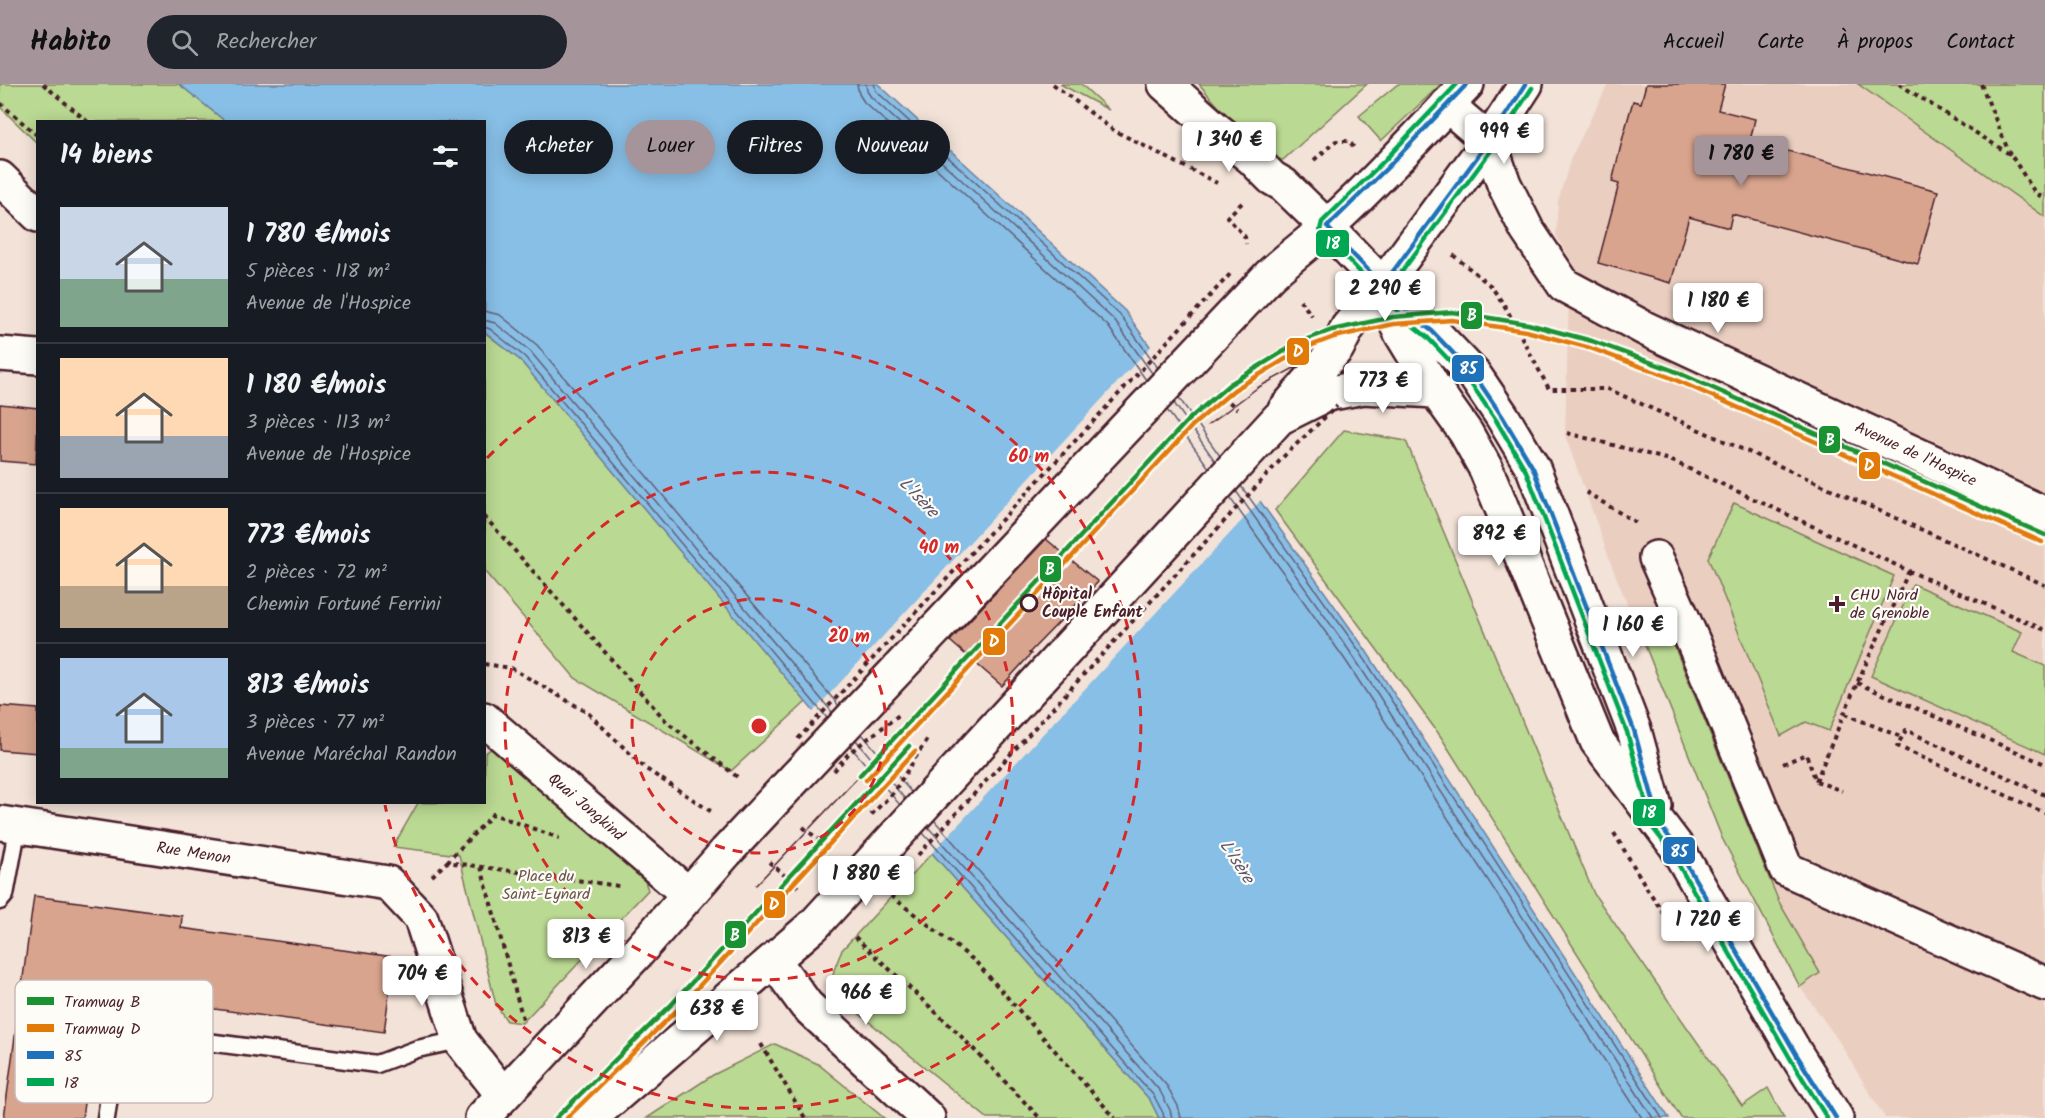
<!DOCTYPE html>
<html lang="fr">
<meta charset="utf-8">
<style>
:root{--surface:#171b24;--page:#20242c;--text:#f1f3f6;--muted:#9ea1a6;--line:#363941;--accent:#a6949b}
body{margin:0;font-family:Kalam,sans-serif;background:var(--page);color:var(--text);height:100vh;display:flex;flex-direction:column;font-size:22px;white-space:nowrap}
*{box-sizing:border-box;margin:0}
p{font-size:20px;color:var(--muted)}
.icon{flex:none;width:33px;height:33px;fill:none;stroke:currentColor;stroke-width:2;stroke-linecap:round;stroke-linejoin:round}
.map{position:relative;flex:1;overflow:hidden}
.panel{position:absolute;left:36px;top:36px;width:450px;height:684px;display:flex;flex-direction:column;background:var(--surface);border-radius:0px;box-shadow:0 3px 15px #0003}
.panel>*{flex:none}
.hud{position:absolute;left:504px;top:36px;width:570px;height:54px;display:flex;gap:12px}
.price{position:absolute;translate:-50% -51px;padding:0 14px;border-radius:6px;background:#fff;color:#222;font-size:20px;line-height:39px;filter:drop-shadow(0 2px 3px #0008)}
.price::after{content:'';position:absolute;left:50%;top:36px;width:18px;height:14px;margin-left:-9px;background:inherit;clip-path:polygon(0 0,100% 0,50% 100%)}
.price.current{background:var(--accent);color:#111}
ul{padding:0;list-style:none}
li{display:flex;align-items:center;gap:18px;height:150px;padding:0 24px}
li+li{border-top:2px solid var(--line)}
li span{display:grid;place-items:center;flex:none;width:168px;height:120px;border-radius:0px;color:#555}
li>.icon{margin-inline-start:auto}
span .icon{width:72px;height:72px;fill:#fffc;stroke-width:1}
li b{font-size:26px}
h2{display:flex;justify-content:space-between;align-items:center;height:72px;padding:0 24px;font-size:26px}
.tag{padding:0 21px;border-radius:27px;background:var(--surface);box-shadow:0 3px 15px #0003;font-size:21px;line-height:54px}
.tag.current{background:var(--accent);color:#111}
header{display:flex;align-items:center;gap:36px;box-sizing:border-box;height:84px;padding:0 30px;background:var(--accent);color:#111}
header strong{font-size:28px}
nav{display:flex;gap:33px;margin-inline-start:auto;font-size:21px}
.search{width:420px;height:54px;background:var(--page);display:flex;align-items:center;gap:15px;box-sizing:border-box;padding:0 21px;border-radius:33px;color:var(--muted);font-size:22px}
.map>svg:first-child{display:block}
.built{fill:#eacfc1}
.green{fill:#bad992;stroke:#827c5e;stroke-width:1.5}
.water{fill:#88bfe6;stroke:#6f7f9b;stroke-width:1.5}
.pier{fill:#f2e2d7}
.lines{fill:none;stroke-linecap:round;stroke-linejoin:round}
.shore{stroke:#635f76;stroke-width:1.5}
.building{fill:#d8a48d;stroke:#4a1f2b;stroke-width:1.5}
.lane-casing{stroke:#4a1f2b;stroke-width:21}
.street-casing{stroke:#4a1f2b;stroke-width:38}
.secondary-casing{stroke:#4a1f2b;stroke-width:38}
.path{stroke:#4a1f2b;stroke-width:4;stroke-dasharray:4.5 4.5;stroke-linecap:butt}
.lane{stroke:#fdfcf7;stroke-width:16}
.street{stroke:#fdfcf7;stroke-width:33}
.secondary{stroke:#fdfcf7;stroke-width:33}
.tram{stroke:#4a1f2b;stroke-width:1.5}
.secondary-bridge-casing{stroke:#4a1f2b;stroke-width:38;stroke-linecap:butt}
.path-bridge{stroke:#4a1f2b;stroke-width:4;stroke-dasharray:4.5 4.5;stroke-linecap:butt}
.secondary-bridge{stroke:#fdfcf7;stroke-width:33}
.bus-1-casing{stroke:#fdfcf7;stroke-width:9}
.bus-2-casing{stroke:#fdfcf7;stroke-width:9}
.bus-1{stroke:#1f72b9;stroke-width:4.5}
.bus-2{stroke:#00a651;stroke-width:4.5}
.tram-1-casing{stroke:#fdfcf7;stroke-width:9}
.tram-2-casing{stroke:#fdfcf7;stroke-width:9}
.tram-1{stroke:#1b9232;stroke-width:4.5}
.tram-2{stroke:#e27a08;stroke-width:4.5}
.ring{fill:none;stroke:#d62828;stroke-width:3;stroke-dasharray:10 8}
.stop-dot{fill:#fdfcf7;stroke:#4a1f2b;stroke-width:3}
.poi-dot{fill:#4a1f2b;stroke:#fdfcf7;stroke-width:2}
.labels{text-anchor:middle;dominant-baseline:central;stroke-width:4.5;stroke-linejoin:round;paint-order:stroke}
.street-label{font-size:16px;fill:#4a1f2b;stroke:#fdfcf7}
.stop-label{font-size:16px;font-weight:bold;fill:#4a1f2b;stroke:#fdfcf7;text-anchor:start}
.poi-label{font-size:16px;fill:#4a1f2b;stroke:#fdfcf7;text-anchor:start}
.park-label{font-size:16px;fill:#6c574a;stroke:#fdfcf7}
.water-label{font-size:18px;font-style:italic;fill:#60576c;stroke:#fdfcf7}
.key{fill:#fdfcf7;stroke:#c7baba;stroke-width:1.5}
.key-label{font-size:16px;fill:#4a1f2b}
.centre{fill:#d62828;stroke:#fdfcf7;stroke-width:3}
.ring-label{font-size:18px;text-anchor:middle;font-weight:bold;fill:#d62828;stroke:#fdfcf7;stroke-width:4.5;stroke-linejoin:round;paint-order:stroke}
.line-badge{stroke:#fdfcf7;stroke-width:2}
.badge-label{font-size:16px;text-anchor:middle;font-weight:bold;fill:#fff}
</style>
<header>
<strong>Habito</strong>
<div class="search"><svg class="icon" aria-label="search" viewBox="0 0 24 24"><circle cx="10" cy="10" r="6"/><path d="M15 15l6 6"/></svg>Rechercher</div>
<nav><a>Accueil</a><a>Carte</a><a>À propos</a><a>Contact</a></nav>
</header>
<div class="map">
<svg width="2045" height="1034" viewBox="0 0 2045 1034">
<rect width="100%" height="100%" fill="#f2e2d7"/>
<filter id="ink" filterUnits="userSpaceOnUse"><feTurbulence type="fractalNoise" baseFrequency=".0167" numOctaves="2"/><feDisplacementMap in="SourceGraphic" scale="12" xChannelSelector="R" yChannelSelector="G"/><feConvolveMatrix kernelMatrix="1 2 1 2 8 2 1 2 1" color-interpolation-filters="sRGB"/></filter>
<g filter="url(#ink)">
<path class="built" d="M1608,0H1858L2045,133V1034H1885L1838,956L1800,903L1722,754L1613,485L1565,351L1570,175L1556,151L1558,117L1571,74Z"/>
<path class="green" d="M0,0H179L225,37L38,38L37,59L0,23Z
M1060,0H1081L1109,26Z
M1199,0H1367L1283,76L1260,71Z
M1398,0H1441L1381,57L1359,32Z
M1858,0H2045V133Z
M484,248L520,276L806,618L731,687L575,594L485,488Z
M1344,346L1406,357L1594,810L1742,1022L1768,1004L1784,1034H1681L1441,653L1275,426Z
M1734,419L1894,492L1829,647L1806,638L1781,652L1708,474Z
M1913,500L2022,548L2013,568L2045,582V670L1871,592Z
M1666,542L1779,818L1820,889L1800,903L1722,754L1643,556Z
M497,661L637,775L648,806L522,939L507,937L496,921L459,771L393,763L418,719L484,718L485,669Z
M932,769L1150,1016L1159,1034H987L830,906L834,886L842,866Z
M775,960L818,980L884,1034H647L713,991Z"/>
<path class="water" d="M179,0H878L1125,227L1365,565L1669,1034H1159L1150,1016L932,769L520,276L485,248L484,38L225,37Z"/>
<path class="pier" d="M1152,261L1262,415L930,771L812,629Z"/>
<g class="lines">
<path class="shore" d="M857,0L859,10L864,18L1108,242L1146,296
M866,0L867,7L871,13L1114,236L1152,289
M874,0L876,7L1120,231L1158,284
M484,227L500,231L537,261L839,622
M484,236L495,239L530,267L832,628
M484,243L490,245L525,273L827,634
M1179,314L1220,372
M1174,319L1215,377
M1167,326L1209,384
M1241,402L1360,568L1662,1034
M1236,407L1353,572L1653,1034
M1230,414L1346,577L1642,1034
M862,650L911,708
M856,656L905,715
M850,662L900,721
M934,736L1167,1002L1178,1022L1181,1034
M928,743L1160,1007L1170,1026L1172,1034
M923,749L1154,1012L1163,1029L1164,1034"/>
</g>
<path class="building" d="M1646,0H1725L1718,26L1755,35L1750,57L1938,107L1918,180L1732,130L1729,144L1689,133L1671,199L1598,179L1619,100L1612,98L1624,49L1633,17L1641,19Z
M0,320L38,324L36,380L0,377Z
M1046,455L1098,498L1029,569L1031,570L1002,602L950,557Z
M0,622L38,625V669L0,666Z
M34,812L182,832L181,844L394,873L384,948L170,919L168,933L97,923L82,1034H4Z"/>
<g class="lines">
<g class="lane-casing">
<path id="lane" d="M0,817L5,811L18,741
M106,1034L110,1006L148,971L192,956L377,980L417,965L460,956"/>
</g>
<g class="street-casing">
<g id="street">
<path id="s1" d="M1447,21L1489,57L1504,100L1527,146L1564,201L1646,245L2045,430"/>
<path d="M0,94L38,131"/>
<path d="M0,270L38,273"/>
<path d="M1656,474L1695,562L1786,785L2045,900"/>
<path id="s2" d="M484,635L688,810"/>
<path id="s3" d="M0,739L388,799L421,834L460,956L503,1011"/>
<path d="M774,877L806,921L928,1034"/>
</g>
</g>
<g class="secondary-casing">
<path id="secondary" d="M1165,0L1218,47L1252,74L1272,94L1284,101L1327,143L1411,231L1432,247L1475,292L1502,332L1533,384L1634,646L1655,722
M1383,201L1393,233L1402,251L1436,307L1466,349L1486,385L1597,657L1676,762L1796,970L1836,1034
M1285,326L1337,264L1348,243L1383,201L1489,57L1526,0
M796,693L1269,192C1288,174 1309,159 1329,141C1377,97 1422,48 1467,0
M879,770L1279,334L1327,310L1363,303L1436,307
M482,1034L638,868L726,768
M590,1034L814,841"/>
</g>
<path class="path" d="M43,0L88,38
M1053,0L1113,46L1217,99
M1899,0L2011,71L2034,107L2045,116
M1981,0L2010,71
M0,19L38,52
M1314,76L1336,57H1349L1355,65
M1242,119L1227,133L1245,153L1246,160
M1453,171L1491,202L1506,224L1549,305H1608L2045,501
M1300,216L1312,232
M1216,306L1237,325
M1567,349L1670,376L1909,487L2045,546
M1586,408L1638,440
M484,432L667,638L740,695
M484,580L511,584L587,628L646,685L712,728
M1857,599L2045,680
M1845,630L1901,653
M1783,680L1806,670L1816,697L1842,707
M1816,697L1857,599L1909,487
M2045,711L1906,646L1897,662L2045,729
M803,743L830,765
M1614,749L1648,806L1686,862
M447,778L493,730L559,754
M769,778L798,803
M481,783L523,935
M432,792L447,778L619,802
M891,812L975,877L1115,1034
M855,853L958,949L1040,1034
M761,960L805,1034"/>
<use href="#lane" class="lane"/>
<use href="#street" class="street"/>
<use href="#secondary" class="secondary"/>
<path class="tram" d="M1208,341L1257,304L1309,276
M756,801L860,691"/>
<g class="secondary-bridge-casing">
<path id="secondary-bridge" d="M726,768L796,693
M814,841L879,770"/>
</g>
<path class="path-bridge" d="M798,655L1233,187
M834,687L849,669L899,631
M871,731L893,709L928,654
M918,771L1286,370L1337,322"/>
<use href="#secondary-bridge" class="secondary-bridge"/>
<g class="bus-1-casing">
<path id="bus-1" d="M1467,0L1389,82L1327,143L1411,231L1432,247L1475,292L1502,332L1533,384L1634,646L1660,741L1676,762L1796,970L1836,1034
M1383,201L1489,57L1526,0"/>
</g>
<g class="bus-2-casing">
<path id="bus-2" d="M1457,0L1384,77L1322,138L1320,146L1406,236L1427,253L1469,297L1496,336L1526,387L1627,648L1653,744L1670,766L1790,974L1827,1034
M1389,205L1495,61L1532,4"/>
</g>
<use href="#bus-1" class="bus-1"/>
<use href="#bus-2" class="bus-2"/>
<g class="tram-1-casing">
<path id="tram-1" d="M860,691L1188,336L1230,300L1299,258L1332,246L1393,233L1452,228L1528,240L1592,257L1672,286L2045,451
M556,1034L672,920L909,662"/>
</g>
<g class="tram-2-casing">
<path id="tram-2" d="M866,696L1193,341L1234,306L1302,265L1334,253L1394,240L1452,236L1526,247L1590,264L1669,293L2042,458
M567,1034L678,925L915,667"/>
</g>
<use href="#tram-1" class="tram-1"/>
<use href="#tram-2" class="tram-2"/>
</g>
</g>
<g class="ring">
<circle cx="759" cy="642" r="127"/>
<circle cx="759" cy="642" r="254"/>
<path d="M487 374A382 382 0 1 1 385 721"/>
</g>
<circle class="stop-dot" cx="1029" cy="519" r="8"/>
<path class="poi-dot" d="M1834 511h6v6h6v6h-6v6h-6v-6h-6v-6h6z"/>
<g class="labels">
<g class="street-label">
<text stroke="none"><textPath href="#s1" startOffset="609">Avenue de l'Hospice</textPath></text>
<text stroke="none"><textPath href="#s2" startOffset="135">Quai Jongkind</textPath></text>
<text stroke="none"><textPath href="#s3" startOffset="196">Rue Menon</textPath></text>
</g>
<g class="stop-label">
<text x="1042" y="510">Hôpital<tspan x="1042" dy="18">Couple Enfant</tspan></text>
</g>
<g class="poi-label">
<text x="1850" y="511">CHU Nord<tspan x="1850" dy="18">de Grenoble</tspan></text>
</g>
<g class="park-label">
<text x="546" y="792">Place du<tspan x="546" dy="18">Saint-Eynard</tspan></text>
</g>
<g class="water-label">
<text transform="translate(918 414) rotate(46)">L'Isère</text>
<text transform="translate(1236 778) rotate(57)">L'Isère</text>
</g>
</g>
<rect x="15" y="896" width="198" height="123" rx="9" class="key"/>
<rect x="27" y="913" width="27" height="8" fill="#1b9232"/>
<rect x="27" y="940" width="27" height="8" fill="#e27a08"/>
<rect x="27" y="967" width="27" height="8" fill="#1f72b9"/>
<rect x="27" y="994" width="27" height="8" fill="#00a651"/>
<g class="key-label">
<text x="64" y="923">Tramway B</text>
<text x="64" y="950">Tramway D</text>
<text x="64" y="977">85</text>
<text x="64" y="1004">18</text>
</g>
<circle cx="759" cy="642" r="9" class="centre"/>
<g class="ring-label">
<text x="1029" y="378">60 m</text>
<text x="939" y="469">40 m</text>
<text x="849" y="558">20 m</text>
</g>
<g class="line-badge">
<rect x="1315" y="145" width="35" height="29" rx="6" fill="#00a651"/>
<rect x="1460" y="217" width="23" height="29" rx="6" fill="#1b9232"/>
<rect x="1286" y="253" width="24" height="29" rx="6" fill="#e27a08"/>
<rect x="1451" y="270" width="34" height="29" rx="6" fill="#1f72b9"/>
<rect x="1818" y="341" width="23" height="29" rx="6" fill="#1b9232"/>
<rect x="1858" y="367" width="23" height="29" rx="6" fill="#e27a08"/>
<rect x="1039" y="471" width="23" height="28" rx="6" fill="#1b9232"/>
<rect x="982" y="543" width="24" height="29" rx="6" fill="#e27a08"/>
<rect x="1632" y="714" width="34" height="29" rx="6" fill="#00a651"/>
<rect x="1662" y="752" width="34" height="29" rx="6" fill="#1f72b9"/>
<rect x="763" y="806" width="23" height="29" rx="6" fill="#e27a08"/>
<rect x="724" y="836" width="23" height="29" rx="6" fill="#1b9232"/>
</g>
<g class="badge-label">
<text x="1333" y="165">18</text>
<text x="1472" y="237">B</text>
<text x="1298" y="273">D</text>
<text x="1468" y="290">85</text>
<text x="1830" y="362">B</text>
<text x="1869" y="387">D</text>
<text x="1050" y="491">B</text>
<text x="994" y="563">D</text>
<text x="1649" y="734">18</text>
<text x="1679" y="773">85</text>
<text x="774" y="826">D</text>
<text x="735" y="857">B</text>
</g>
</svg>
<b class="price" style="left:1504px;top:81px">999 €</b>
<b class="price" style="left:1229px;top:89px">1 340 €</b>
<b class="price current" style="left:1741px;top:103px">1 780 €</b>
<b class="price" style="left:1385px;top:238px">2 290 €</b>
<b class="price" style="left:1718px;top:250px">1 180 €</b>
<b class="price" style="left:1383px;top:330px">773 €</b>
<b class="price" style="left:1499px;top:483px">892 €</b>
<b class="price" style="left:1633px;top:574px">1 160 €</b>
<b class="price" style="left:866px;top:823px">1 880 €</b>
<b class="price" style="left:1708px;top:869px">1 720 €</b>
<b class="price" style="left:586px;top:886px">813 €</b>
<b class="price" style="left:422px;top:923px">704 €</b>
<b class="price" style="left:866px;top:942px">966 €</b>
<b class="price" style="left:717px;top:958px">638 €</b>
<div class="hud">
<a class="tag">Acheter</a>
<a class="tag current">Louer</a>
<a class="tag">Filtres</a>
<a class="tag">Nouveau</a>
</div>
<section class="panel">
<h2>14 biens<svg class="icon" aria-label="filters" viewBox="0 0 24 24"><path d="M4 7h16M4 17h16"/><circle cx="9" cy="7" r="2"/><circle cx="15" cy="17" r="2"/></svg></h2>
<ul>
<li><span style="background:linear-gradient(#c9d6e8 60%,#7fa58c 0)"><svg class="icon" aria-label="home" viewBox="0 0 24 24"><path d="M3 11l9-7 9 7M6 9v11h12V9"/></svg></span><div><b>1 780 €/mois</b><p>5 pièces · 118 m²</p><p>Avenue de l'Hospice</p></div></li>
<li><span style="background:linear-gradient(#ffd9b3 65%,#9aa5b1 0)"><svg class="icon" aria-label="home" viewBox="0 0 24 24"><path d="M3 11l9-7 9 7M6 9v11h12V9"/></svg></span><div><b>1 180 €/mois</b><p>3 pièces · 113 m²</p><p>Avenue de l'Hospice</p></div></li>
<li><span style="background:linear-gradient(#ffd9b3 65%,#b9a48a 0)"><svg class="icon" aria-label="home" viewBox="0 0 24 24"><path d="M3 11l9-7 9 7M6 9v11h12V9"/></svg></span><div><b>773 €/mois</b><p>2 pièces · 72 m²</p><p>Chemin Fortuné Ferrini</p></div></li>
<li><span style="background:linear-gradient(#a9c7e8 75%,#7fa58c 0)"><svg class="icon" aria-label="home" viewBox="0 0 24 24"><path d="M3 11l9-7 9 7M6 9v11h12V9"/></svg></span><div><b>813 €/mois</b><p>3 pièces · 77 m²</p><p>Avenue Maréchal Randon</p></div></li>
</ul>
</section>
</div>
